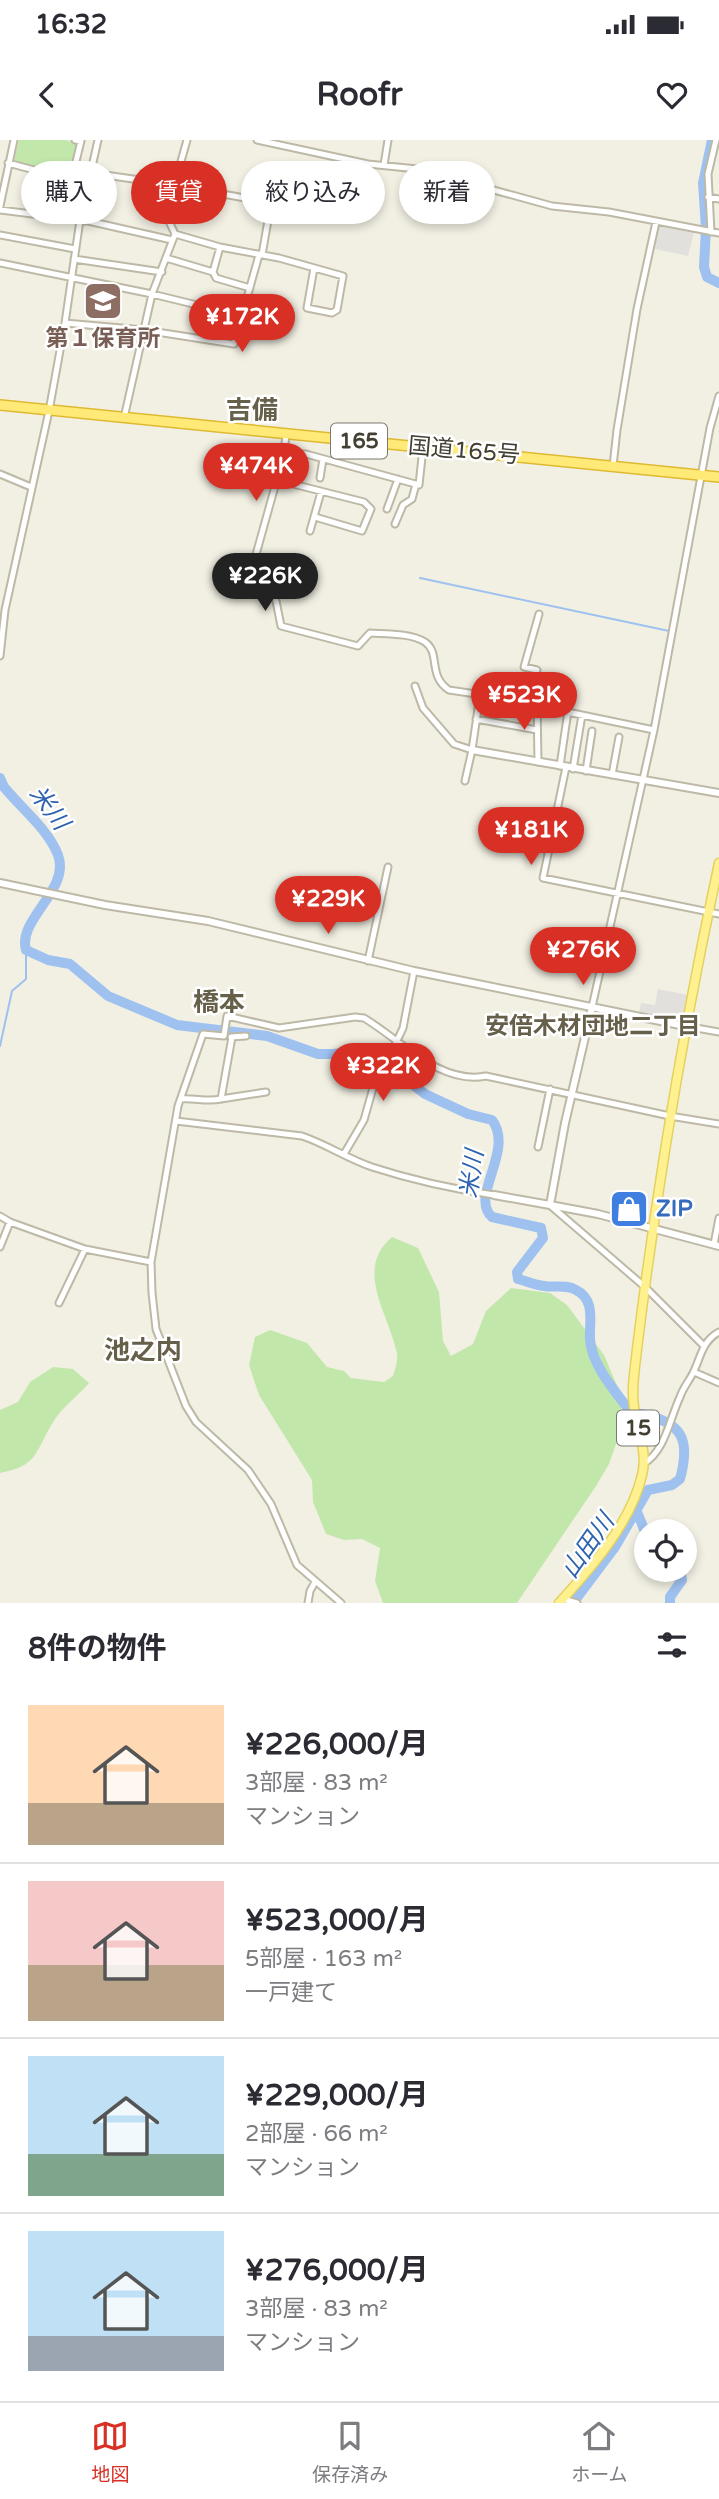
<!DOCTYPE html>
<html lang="ja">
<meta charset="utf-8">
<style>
:root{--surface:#fff;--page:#f2f2f3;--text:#2b2b33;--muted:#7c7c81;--line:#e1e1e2;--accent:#d93025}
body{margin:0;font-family:"Varela Round","Noto Sans JP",sans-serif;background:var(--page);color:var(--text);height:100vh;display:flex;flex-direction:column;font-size:26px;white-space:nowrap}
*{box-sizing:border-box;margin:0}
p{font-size:23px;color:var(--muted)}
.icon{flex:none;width:38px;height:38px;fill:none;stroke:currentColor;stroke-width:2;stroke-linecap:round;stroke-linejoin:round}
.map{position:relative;height:1463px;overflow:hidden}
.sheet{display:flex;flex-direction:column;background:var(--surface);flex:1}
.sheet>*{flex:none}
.top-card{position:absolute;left:21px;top:21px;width:677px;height:63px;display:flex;gap:14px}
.tools{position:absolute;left:634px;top:1379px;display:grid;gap:14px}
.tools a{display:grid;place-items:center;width:63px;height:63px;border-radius:50%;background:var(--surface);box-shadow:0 4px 10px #0003;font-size:35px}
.price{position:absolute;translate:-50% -60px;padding:0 16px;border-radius:24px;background:var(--accent);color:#fff;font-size:23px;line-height:46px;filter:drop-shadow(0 2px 4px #0008)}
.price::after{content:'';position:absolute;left:50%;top:42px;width:21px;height:16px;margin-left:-10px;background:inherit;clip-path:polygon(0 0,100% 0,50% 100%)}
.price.selected{background:#222;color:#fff}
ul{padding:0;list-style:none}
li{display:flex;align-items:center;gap:21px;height:175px;padding:0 28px}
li+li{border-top:2px solid var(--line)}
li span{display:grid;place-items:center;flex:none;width:196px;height:140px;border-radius:0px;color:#555}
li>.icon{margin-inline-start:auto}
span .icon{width:84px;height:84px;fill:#fffc;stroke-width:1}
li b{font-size:30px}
h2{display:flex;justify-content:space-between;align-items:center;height:84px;padding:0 28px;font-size:30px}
.pill{padding:0 24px;border-radius:32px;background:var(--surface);box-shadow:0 4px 10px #0003;font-size:24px;line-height:63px}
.pill.selected{background:var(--accent);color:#fff}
.status{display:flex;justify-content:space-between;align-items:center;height:49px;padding:0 35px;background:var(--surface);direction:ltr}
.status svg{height:19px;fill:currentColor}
header{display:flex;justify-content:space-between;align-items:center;height:91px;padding:0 28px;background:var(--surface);font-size:32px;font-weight:700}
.dock{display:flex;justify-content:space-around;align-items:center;height:98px;border-top:2px solid var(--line);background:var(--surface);font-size:19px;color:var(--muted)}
.dock a{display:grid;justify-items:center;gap:4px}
.dock .selected{color:var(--accent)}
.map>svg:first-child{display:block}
.green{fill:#c2e7ab}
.parking{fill:#e2e0dc}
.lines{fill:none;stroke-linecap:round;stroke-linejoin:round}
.stream{stroke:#9ec1f0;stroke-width:2}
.river{stroke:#9ec1f0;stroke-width:10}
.minor-casing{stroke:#bdb9a6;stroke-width:9}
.tertiary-casing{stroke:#bdb9a6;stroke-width:10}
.primary-casing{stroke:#e4d15f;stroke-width:11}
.trunk-casing{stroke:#deb931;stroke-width:12}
.minor{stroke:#fff;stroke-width:5}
.tertiary{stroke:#fff;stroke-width:6}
.primary{stroke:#fff18f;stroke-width:8}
.trunk{stroke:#ffea78;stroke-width:9}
.labels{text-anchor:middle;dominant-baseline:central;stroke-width:5;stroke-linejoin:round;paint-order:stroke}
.shield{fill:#fff;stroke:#7b7970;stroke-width:2}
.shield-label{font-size:21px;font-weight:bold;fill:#434033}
.education-label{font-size:23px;font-weight:bold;fill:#785e54;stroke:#fff}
.street-label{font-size:23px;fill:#434033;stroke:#fff}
.shop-label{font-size:23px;font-weight:bold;fill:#366cbe;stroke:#fff;text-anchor:start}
.water-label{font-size:24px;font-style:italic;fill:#2d63af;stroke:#fff}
.neighbourhood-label{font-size:24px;font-weight:bold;fill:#665f4a;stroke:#fff}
.quarter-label{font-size:26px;font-weight:bold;fill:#665f4a;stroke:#fff}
</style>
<div class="status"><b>16:32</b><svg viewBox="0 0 49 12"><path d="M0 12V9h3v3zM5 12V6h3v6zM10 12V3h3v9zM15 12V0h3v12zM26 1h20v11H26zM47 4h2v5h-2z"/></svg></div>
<header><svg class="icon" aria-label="back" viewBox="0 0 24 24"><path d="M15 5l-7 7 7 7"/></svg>Roofr<svg class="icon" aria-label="heart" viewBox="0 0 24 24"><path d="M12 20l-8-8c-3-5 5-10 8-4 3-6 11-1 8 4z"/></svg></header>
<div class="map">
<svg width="719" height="1463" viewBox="0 0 719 1463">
<rect width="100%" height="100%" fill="#f2f0e3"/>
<path class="green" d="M19,0H65L79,3L70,39L14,22Z
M392,1097L418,1108L439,1152L443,1201L451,1216L473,1204L486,1171L511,1148L550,1153L567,1165L604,1215L619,1250L623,1284L609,1324L596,1346L517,1463H383L375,1441L380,1408L362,1399L344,1400L326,1394L313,1362L312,1340L259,1255L249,1225L255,1197L270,1190L307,1203L327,1227L344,1231L351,1238L384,1242L393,1236C395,1229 398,1221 397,1214C390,1175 353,1130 392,1097Z
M53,1227L73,1229L89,1243C78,1256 60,1269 52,1284C35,1312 38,1326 0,1333V1270L18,1262L30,1242Z"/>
<path class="parking" d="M661,85L694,92L688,116L655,109L657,90Z
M658,849L688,855L682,882L639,873L641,863L655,865Z"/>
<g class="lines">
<path class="stream" d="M420,438L669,491
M0,906L12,851L26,839V810"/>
<path class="river" d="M712,0L703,43L706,88L704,127L707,137L719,143
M0,638L4,647C21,668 48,689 58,715C71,750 17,779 26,810L48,820L70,824L108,856L177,885L267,896L318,914H334L362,910L371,911L381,916L390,927L425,954L468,974L492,980C515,1010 469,1057 492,1077L541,1088L543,1098L517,1132L518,1139C526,1141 535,1145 544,1146C554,1148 566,1144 576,1150C596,1160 589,1182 590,1199C591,1224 615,1251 629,1270
M637,1372L646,1394
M573,1463L615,1407L648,1350L672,1345L680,1339C691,1299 682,1282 641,1274
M670,1463V1457L682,1440L681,1434L676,1430"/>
<g class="minor-casing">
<path id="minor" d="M257,0L368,24L417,29L552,66L609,72L719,93
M8,23L49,34L88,49
M384,25L388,0
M91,33L175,45L271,63L262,115
M71,42L81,1L75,0
M708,57L719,59
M0,66L14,0
M0,70L88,81L172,100
M711,92L708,34L716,0
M175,94L220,107L279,118L343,136L337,170L332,173L307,168L314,128
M175,94L166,75L187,0
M0,95L75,109
M166,118L213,132L220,107
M74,119L162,132
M0,123L152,154L242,176
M213,132L216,138L250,148
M65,183L144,190L234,204L259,115
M124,278L152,154L175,94
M286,294L284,314L250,436L271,451L276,461L281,486L358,506L370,493C386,494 411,493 425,502C441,513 427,535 449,550L537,563L553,569L654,590
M284,314H306L419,345L423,308
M613,326L617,290L637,169L656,82
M0,334L31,347
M320,338L323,319
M277,340L364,362L371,369L362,391L315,377
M387,369L398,339
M395,384L403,365L412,359L416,344
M310,391L321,352
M0,516L5,470L49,271L65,183L80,80L98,0
M415,546L423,568L454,604L472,610L465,641
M520,560L532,550L537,530L524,527L539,474
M537,563L538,622
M476,579L537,590
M472,610L480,555
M560,626L568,571
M566,627L543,738L719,774
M573,629L582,575
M586,631L592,591
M612,635L619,597
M368,821L388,727
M592,867L654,590L710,288L719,256
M685,886L719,892
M231,897L246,896
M232,897L221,959L266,952
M181,959C195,958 208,962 221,959
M176,981L302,996C326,1004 348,1019 372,1027C412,1040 453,1049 494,1055
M538,1007L550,949
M344,1014L364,980L380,923L395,905L403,888L414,831
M551,1066L645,1147L704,1206
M0,1076L10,1082L85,1109L151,1122
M714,1104L719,1078
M0,1107L10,1082
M59,1163L85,1109
M694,1232L719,1243
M643,1324C665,1312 670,1278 680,1257C683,1248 689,1241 693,1233C701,1217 702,1201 719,1192
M563,1459L577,1463
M308,1463L310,1451L315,1442
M341,1463L297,1425L271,1364L248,1330L196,1282L186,1266L156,1189L152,1153L151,1122L178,966L203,894L224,896L227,876L279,888L355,877L364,878C401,900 440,945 486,936L670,976L719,984"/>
</g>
<g class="tertiary-casing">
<path id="tertiary" d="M472,610L719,653
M0,743L105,765L208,781L414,831L685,886
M592,867L565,983L550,1065L598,1074L719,1106
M494,1055L550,1065"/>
</g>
<g class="primary-casing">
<path id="primary" d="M559,1463C591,1428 631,1383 642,1335C648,1312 637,1290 634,1267C631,1248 635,1229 637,1209C657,1046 684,884 719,723"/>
</g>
<g class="trunk-casing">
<path id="trunk" d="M0,265L719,337"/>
</g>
<use href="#minor" class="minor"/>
<use href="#tertiary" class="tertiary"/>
<use href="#primary" class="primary"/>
<use href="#trunk" class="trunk"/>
</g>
<defs>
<g id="school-square" transform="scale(2.0125)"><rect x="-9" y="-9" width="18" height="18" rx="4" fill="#8d6e63" stroke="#fff"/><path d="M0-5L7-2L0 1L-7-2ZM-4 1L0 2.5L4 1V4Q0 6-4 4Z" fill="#fff"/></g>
<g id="shop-square" transform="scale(2.0125)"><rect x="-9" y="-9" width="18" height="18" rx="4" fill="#3f7fe0" stroke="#fff"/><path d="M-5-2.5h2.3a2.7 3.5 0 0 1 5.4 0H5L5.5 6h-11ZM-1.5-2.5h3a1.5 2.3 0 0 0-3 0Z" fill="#fff"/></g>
</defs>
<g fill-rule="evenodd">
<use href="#school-square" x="103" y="161"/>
<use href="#shop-square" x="629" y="1069"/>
</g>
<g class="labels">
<g class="shield">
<rect x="331" y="283.5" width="56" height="35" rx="5"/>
<rect x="617" y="1270.5" width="42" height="35" rx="5"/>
</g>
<g class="shield-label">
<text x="359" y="301">165</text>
<text x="638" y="1288">15</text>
</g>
<g class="education-label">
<text x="103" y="199">第１保育所</text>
</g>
<g class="street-label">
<text transform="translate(464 311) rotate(5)">国道165号</text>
</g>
<g class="shop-label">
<text x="656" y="1069">ZIP</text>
</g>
<g class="water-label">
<text transform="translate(49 668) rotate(53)">米川</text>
<text transform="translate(472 1034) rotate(-82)">米川</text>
<text transform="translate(588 1406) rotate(-55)">山田川</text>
</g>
<g class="neighbourhood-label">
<text x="593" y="886">安倍木材団地二丁目</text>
</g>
<g class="quarter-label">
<text x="252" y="270">吉備</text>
<text x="219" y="862">橋本</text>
<text x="143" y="1210">池之内</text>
</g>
</g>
</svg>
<div class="tools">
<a><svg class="icon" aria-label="locate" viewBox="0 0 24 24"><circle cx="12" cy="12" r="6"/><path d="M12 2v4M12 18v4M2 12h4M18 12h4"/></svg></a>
</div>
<b class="price" style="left:242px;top:214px">¥172K</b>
<b class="price" style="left:256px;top:363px">¥474K</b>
<b class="price selected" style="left:265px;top:473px">¥226K</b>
<b class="price" style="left:524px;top:592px">¥523K</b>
<b class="price" style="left:531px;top:727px">¥181K</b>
<b class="price" style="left:328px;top:796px">¥229K</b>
<b class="price" style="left:583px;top:847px">¥276K</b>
<b class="price" style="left:383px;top:963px">¥322K</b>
<div class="top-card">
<a class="pill">購入</a>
<a class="pill selected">賃貸</a>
<a class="pill">絞り込み</a>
<a class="pill">新着</a>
</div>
</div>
<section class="sheet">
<h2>8件の物件<svg class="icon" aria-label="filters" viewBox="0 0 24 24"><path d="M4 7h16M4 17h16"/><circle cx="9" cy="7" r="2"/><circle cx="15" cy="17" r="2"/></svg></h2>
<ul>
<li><span style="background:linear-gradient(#ffd9b3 70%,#b9a48a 0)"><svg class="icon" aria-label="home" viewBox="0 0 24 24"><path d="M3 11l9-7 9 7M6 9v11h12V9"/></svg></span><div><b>¥226,000/月</b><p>3部屋 · 83 m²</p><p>マンション</p></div></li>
<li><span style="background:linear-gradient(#f6c9c9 60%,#b9a48a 0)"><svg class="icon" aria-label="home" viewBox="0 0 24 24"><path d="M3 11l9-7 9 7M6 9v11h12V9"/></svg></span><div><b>¥523,000/月</b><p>5部屋 · 163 m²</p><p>一戸建て</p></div></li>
<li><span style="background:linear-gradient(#bfe0f5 70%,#7fa58c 0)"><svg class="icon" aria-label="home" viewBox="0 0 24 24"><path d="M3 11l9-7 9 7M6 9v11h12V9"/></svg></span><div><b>¥229,000/月</b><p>2部屋 · 66 m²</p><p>マンション</p></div></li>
<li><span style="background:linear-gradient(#bfe0f5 75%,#9aa5b1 0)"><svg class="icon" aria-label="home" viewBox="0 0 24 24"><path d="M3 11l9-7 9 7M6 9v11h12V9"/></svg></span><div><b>¥276,000/月</b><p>3部屋 · 83 m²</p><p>マンション</p></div></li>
</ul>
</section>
<nav class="dock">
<a class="selected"><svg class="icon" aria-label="map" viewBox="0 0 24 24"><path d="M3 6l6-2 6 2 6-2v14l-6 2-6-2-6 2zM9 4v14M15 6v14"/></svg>地図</a>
<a><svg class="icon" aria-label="saved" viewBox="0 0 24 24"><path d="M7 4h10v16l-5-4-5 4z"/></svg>保存済み</a>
<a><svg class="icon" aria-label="home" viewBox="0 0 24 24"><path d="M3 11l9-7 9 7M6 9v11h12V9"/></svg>ホーム</a>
</nav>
